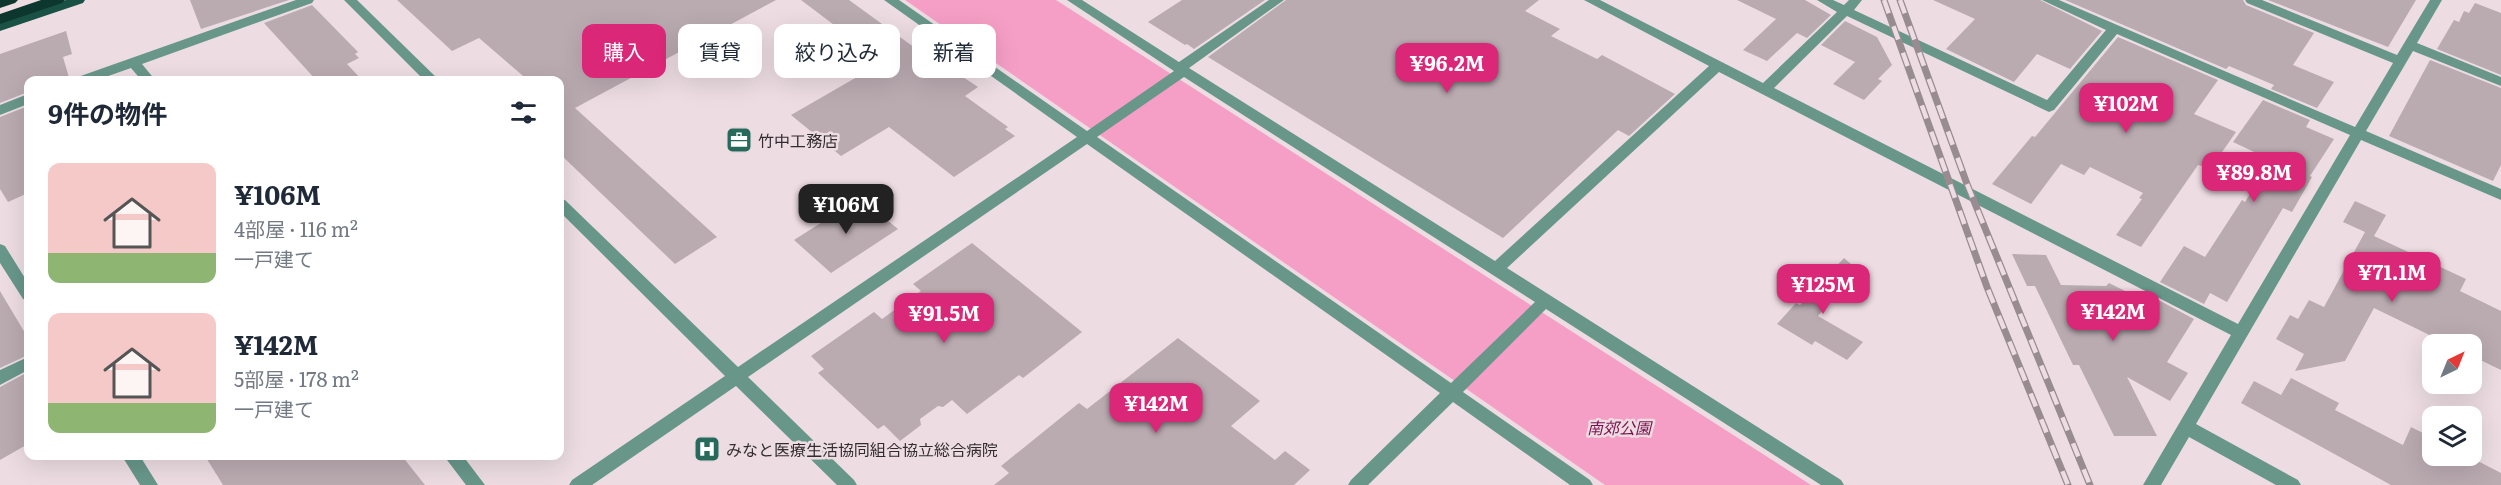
<!DOCTYPE html>
<html lang="ja">
<meta charset="utf-8">
<style>
:root{--surface:#fff;--page:#f6f6f7;--text:#1f2937;--muted:#747a83;--accent:#db2777}
body{margin:0;font-family:Literata,"Noto Sans JP",serif;background:var(--page);color:var(--text);height:100vh;display:flex;flex-direction:column;font-size:22px;white-space:nowrap}
*{box-sizing:border-box;margin:0}
p{font-size:20px;color:var(--muted)}
.icon{flex:none;width:33px;height:33px;fill:none;stroke:currentColor;stroke-width:2;stroke-linecap:round;stroke-linejoin:round}
.map{position:relative;flex:1;overflow:hidden}
.sheet{position:absolute;left:24px;top:76px;width:540px;height:384px;display:flex;flex-direction:column;background:var(--surface);border-radius:12px;box-shadow:0 6px 24px #0002}
.sheet>*{flex:none}
.banner{position:absolute;left:582px;top:24px;width:570px;height:54px;display:flex;gap:12px}
.needle{width:39px;rotate:43deg}
.controls{position:absolute;left:2422px;top:334px;display:grid;gap:12px}
.controls a{display:grid;place-items:center;width:60px;height:60px;border-radius:12px;background:var(--surface);box-shadow:0 6px 24px #0002;font-size:30px}
.price{position:absolute;translate:-50% -51px;padding:0 14px;border-radius:12px;background:var(--accent);color:#fff;font-size:20px;line-height:39px;filter:drop-shadow(0 2px 3px #0008)}
.price::after{content:'';position:absolute;left:50%;top:36px;width:18px;height:14px;margin-left:-9px;background:inherit;clip-path:polygon(0 0,100% 0,50% 100%)}
.price.on{background:#222;color:#fff}
ul{padding:0;list-style:none}
li{display:flex;align-items:center;gap:18px;height:150px;padding:0 24px}
li span{display:grid;place-items:center;flex:none;width:168px;height:120px;border-radius:12px;color:#555}
li>.icon{margin-inline-start:auto}
span .icon{width:72px;height:72px;fill:#fffc;stroke-width:1}
li b{font-size:26px}
h2{display:flex;justify-content:space-between;align-items:center;height:72px;padding:0 24px;font-size:26px}
.chip{padding:0 21px;border-radius:12px;background:var(--surface);box-shadow:0 6px 24px #0002;font-size:21px;line-height:54px}
.chip.on{background:var(--accent);color:#fff}
.map>svg:first-child{display:block}
.green{fill:#f69fc6}
.building{fill:#baabb1}
.lines{fill:none;stroke-linecap:round;stroke-linejoin:round}
.minor{fill:#68978a;fill-rule:evenodd}
.major{fill:#1a5145;fill-rule:evenodd}
.highway{fill:#0d372e;fill-rule:evenodd}
.rail-casing{stroke:#988c91;stroke-width:7}
.rail{stroke:#eddde3;stroke-width:4.5;stroke-dasharray:14;stroke-linecap:butt}
.labels{text-anchor:middle;dominant-baseline:central;stroke-width:5;stroke-linejoin:round;paint-order:stroke}
.poi-label{font-size:16px;fill:#322c2f;stroke:#eddde3;text-anchor:start}
.park-label{font-size:16px;font-style:italic;fill:#7c104e;stroke:#eddde3}
</style>
<div class="map">
<svg width="2501" height="485" viewBox="0 0 2501 485">
<rect width="100%" height="100%" fill="#eddde3"/>
<path class="green" d="M905,0H1056L1811,485H1605Z"/>
<path class="building" d="M190,0H289L201,29Z
M397,0H776L575,108L717,237L675,264L560,154V81H529L479,38L452,51Z
M801,0H849L922,53L924,51L978,87L965,96L1008,127L1005,129L1015,136L954,177L889,127L841,156L791,115L883,62Z
M1182,0H1265L1194,49L1187,44L1185,45L1148,22Z
M1286,0H1539L1525,11L1560,29L1551,36L1597,59L1602,55L1675,94L1629,136L1618,130L1503,238L1208,57Z
M1737,0H1805L1831,15L1807,38L1797,33L1767,61L1743,50L1776,19Z
M1933,0H2040L2102,31L2070,69L2037,54L2014,82L1946,49L1975,19Z
M2065,0H2243L2246,5L2314,33L2293,65L2334,82L2317,108L2271,89L2274,85L2229,66L2226,69Z
M2268,0H2416L2388,47Z
M2475,3L2501,13V75L2437,49L2454,20L2459,22L2464,11L2469,13Z
M312,5L358,52L355,54L359,58L347,64L363,81H317L264,23Z
M1845,21L1877,37L1892,65L1878,79L1882,81L1864,100L1833,84L1855,62L1821,45Z
M66,31L72,54L63,57L70,81H28V92L0,103V54Z
M2118,37L2218,80L2194,114L2236,132L2211,168L2198,165L2141,247L2116,235L2142,199L2139,198L2143,193L2090,167L2084,175L2061,164L2031,204L1992,184L2032,136L2035,137Z
M2430,60L2501,88V165L2493,181L2389,136Z
M2263,100L2310,120L2306,127L2334,139L2310,176L2312,177L2292,212L2283,208L2227,302L2210,293L2204,304L2160,282L2184,246L2205,257L2242,200L2245,202L2271,160L2233,142Z
M28,106V193L8,202L0,189V117Z
M860,198L898,229L831,273L794,240Z
M2355,201L2386,215L2374,236L2466,279L2460,291L2501,311V370L2472,356V345H2450L2374,308L2345,361L2295,371L2304,354L2276,339L2290,315L2298,319L2309,300L2324,307L2365,232L2343,222Z
M972,243L1082,332L1023,378L1019,375L967,414L952,400L943,407L938,406L920,419L921,425L900,441L884,425L878,429L818,373L824,369L811,356L874,312L882,319L921,291L913,284Z
M2012,254L2046,255L2061,285L2106,286L2109,283L2147,302L2151,296L2194,319L2167,362L2188,373L2170,401L2127,377L2157,436H2114L2079,365H2073L2035,286H2027Z
M1844,258L1858,270L1818,316L1863,342L1847,360L1815,341L1812,345L1777,324L1796,303L1800,305Z
M0,291L28,338V355L0,368Z
M1178,338L1260,401L1231,426L1275,460L1285,451L1310,470L1294,485H994L1009,473L1001,466L1079,403L1087,409Z
M28,372V444L0,460V387Z
M2291,378L2339,403L2335,410L2403,445L2411,427L2433,438V456H2468L2501,473V485H2391L2241,403L2254,381L2281,395Z
M205,456H402L425,485H223Z"/>
<g class="lines">
<path class="minor" d="M296,0H314L312,3L142,64L156,81H142L131,68L94,81H73L75,78Z
M344,0H357L440,81H425Z
M884,0H899L1087,131L1174,71L1067,0H1082L1179,62L1269,0H1284L1189,68L1495,261L1709,66L1584,0H1600L1763,83L1837,12L1817,0H1833L1844,5L1849,0H1862L1854,10L2047,100L2106,30L2042,0H2059L2355,127L2393,63L2247,3L2245,0H2262L2397,55L2430,0H2442L2417,43L2501,77V86L2413,51L2366,131L2501,189V200L2361,140L2196,424L2298,480L2301,485H2276L2189,437L2161,485H2143L2231,335L1719,72L1507,268L1841,480L1844,485H1821L1546,309L1463,392L1590,480L1593,485H1570L1453,402L1368,485H1348L1351,480L1440,393L1087,144L748,377L854,480L857,485H837L736,386L592,485H569L572,480L725,376L560,212V199L565,200L738,367L1077,137ZM1847,16L2049,112L2054,110L2117,34L2350,135L2238,324L1774,88ZM1184,77L1535,302L1451,383L1097,137Z
M28,94V104L0,115V105Z
M0,244L5,246L28,283V301L23,299L0,263Z
M28,357V370L0,385V370Z
M122,456H140L158,485H140Z
M444,456H463L485,485H466Z"/>
<path class="major" d="M66,0H85L83,3L0,31V23Z"/>
<path class="highway" d="M0,0H18L15,3L0,8Z
M41,0H65L62,3L0,24V14Z"/>
<g class="rail-casing">
<path id="rail" d="M1884,0L1987,287L2068,485
M1900,0L1967,184L2090,485"/>
</g>
<use href="#rail" class="rail"/>
</g>
<defs>
<g id="office-square" transform="scale(1.35)"><rect x="-9" y="-9" width="18" height="18" rx="4" fill="#276a5b" stroke="#eddde3"/><path d="M-6-3h4V-5.5h4V-3h4V5H-6ZM-1-4.5V-3h2v-1.5ZM-6 0V1H6V0Z" fill="#fff"/></g>
<g id="hospital-square" transform="scale(1.35)"><rect x="-9" y="-9" width="18" height="18" rx="4" fill="#276a5b" stroke="#eddde3"/><path d="M-5-5h3v3.5h4V-5h3V5h-3V1.5h-4V5h-3Z" fill="#fff"/></g>
</defs>
<g fill-rule="evenodd">
<use href="#office-square" x="739" y="140"/>
<use href="#hospital-square" x="707" y="449"/>
</g>
<g class="labels">
<g class="poi-label">
<text x="758" y="140">竹中工務店</text>
<text x="726" y="449">みなと医療生活協同組合協立総合病院</text>
</g>
<g class="park-label">
<text x="1619" y="427">南郊公園</text>
</g>
</g>
</svg>
<div class="controls">
<a><svg class="needle" viewBox="-14 -14 28 28"><path d="M0-13l5 13h-10z" fill="#e53935"/><path d="M0 13l5-13h-10z" fill="#747a83"/></svg></a>
<a><svg class="icon" aria-label="layers" viewBox="0 0 24 24"><path d="M12 4l9 5-9 5-9-5zM3 14l9 5 9-5"/></svg></a>
</div>
<b class="price" style="left:1447px;top:94px">¥96.2M</b>
<b class="price" style="left:2126px;top:134px">¥102M</b>
<b class="price" style="left:2254px;top:203px">¥89.8M</b>
<b class="price on" style="left:846px;top:235px">¥106M</b>
<b class="price" style="left:2392px;top:303px">¥71.1M</b>
<b class="price" style="left:1823px;top:315px">¥125M</b>
<b class="price" style="left:2113px;top:342px">¥142M</b>
<b class="price" style="left:944px;top:344px">¥91.5M</b>
<b class="price" style="left:1156px;top:434px">¥142M</b>
<div class="banner">
<a class="chip on">購入</a>
<a class="chip">賃貸</a>
<a class="chip">絞り込み</a>
<a class="chip">新着</a>
</div>
<section class="sheet">
<h2>9件の物件<svg class="icon" aria-label="filters" viewBox="0 0 24 24"><path d="M4 7h16M4 17h16"/><circle cx="9" cy="7" r="2"/><circle cx="15" cy="17" r="2"/></svg></h2>
<ul>
<li><span style="background:linear-gradient(#f6c9c9 75%,#8fb573 0)"><svg class="icon" aria-label="home" viewBox="0 0 24 24"><path d="M3 11l9-7 9 7M6 9v11h12V9"/></svg></span><div><b>¥106M</b><p>4部屋 · 116 m²</p><p>一戸建て</p></div></li>
<li><span style="background:linear-gradient(#f6c9c9 75%,#8fb573 0)"><svg class="icon" aria-label="home" viewBox="0 0 24 24"><path d="M3 11l9-7 9 7M6 9v11h12V9"/></svg></span><div><b>¥142M</b><p>5部屋 · 178 m²</p><p>一戸建て</p></div></li>
</ul>
</section>
</div>
